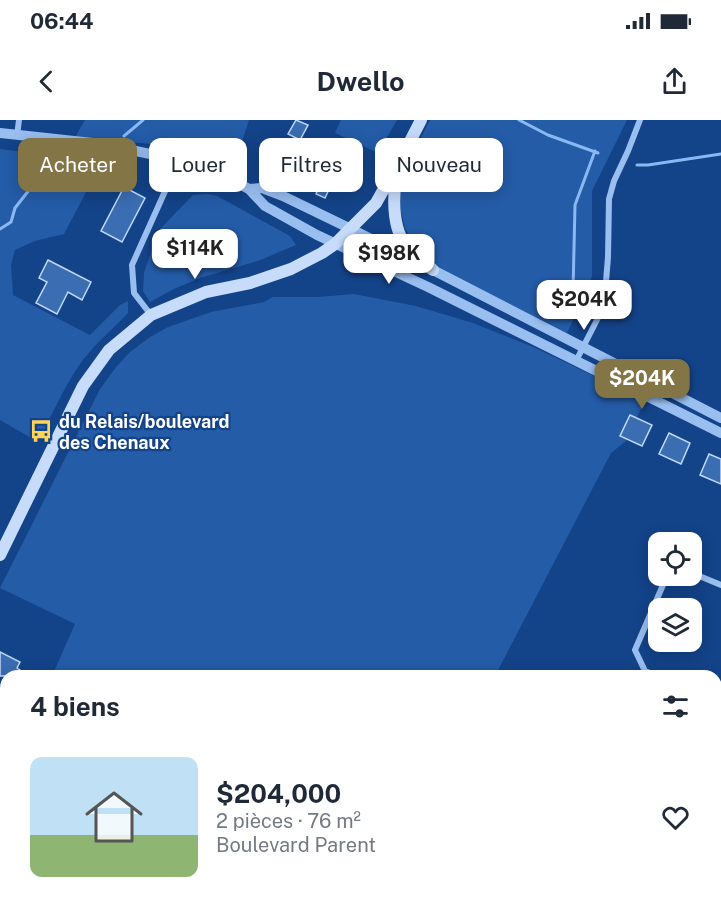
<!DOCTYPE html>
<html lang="fr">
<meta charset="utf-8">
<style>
:root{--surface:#fff;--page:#f6f6f7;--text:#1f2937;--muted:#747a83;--line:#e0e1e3;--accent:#847546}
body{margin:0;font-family:"Public Sans",sans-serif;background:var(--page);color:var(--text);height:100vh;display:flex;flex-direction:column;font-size:22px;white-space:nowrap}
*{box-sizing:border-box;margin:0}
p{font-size:20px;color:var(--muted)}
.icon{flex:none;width:33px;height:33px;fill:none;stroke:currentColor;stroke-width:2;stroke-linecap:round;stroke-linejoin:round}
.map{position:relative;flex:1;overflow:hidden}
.drawer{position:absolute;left:0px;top:550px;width:722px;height:236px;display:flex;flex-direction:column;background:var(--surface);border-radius:18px 18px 0 0;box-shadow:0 3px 15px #0003}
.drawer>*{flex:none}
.banner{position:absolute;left:18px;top:18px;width:686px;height:54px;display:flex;gap:12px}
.buttons{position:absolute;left:648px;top:412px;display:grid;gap:12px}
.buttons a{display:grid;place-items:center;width:54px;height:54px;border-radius:12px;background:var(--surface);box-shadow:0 3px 15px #0003;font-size:30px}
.price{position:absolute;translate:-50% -51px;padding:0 14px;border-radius:12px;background:#fff;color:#222;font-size:20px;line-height:39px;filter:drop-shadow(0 2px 3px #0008)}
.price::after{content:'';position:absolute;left:50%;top:36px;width:18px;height:14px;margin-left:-9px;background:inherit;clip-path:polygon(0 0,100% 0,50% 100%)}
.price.current{background:var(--accent);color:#fff}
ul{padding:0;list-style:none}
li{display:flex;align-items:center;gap:18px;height:150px;padding:0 30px}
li+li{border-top:2px solid var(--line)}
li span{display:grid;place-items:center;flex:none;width:168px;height:120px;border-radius:12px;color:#555}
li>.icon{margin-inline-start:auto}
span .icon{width:72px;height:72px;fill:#fffc;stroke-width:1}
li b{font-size:26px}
h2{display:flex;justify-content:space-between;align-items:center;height:72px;padding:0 30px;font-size:26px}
.tag{padding:0 21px;border-radius:12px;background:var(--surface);box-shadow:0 3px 15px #0003;font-size:21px;line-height:54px}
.tag.current{background:var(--accent);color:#fff}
.status{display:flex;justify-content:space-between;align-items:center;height:42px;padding:0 30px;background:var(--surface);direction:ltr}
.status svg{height:16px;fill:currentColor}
header{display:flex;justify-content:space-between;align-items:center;height:78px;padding:0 30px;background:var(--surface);font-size:27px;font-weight:700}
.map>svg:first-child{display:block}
.green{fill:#245ca8}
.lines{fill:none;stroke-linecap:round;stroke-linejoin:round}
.stream{stroke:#8ab8f4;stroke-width:3}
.building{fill:#3b6db3;stroke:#bfd9fc;stroke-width:1.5}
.minor{stroke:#99bef0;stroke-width:6}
.tertiary{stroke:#99bef0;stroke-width:10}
.secondary{stroke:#c7dcfb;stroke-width:12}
.labels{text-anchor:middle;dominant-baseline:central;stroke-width:4.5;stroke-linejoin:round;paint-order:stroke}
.poi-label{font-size:18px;font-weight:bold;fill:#fff;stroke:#134389;text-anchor:start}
</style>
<div class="status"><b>06:44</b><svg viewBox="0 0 49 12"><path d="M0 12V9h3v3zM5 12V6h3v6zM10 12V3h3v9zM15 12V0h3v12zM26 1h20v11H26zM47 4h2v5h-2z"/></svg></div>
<header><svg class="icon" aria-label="back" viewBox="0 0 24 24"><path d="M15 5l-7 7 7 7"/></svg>Dwello<svg class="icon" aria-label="share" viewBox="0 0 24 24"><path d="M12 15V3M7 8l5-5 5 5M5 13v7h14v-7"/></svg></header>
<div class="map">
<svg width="721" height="785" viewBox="0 0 721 785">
<rect width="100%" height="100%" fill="#134389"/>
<path class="green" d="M85,0H249L232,51L151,24L75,17Z
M341,0H397L378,33L335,13Z
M430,0H627L592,71V157L585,176L567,213L438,148L413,122L405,108L399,83L403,52Z
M0,29L102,42L64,114L35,121L15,130L11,145L13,175L90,215L120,185L128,181V193C111,211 91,227 78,247C62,271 51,297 38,322L0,300Z
M209,74L217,76L290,116L296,125L258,141L200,158L174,169L150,182L143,171L144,153L158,111L193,75Z
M354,174L416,186L473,203L531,226L645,280L626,321L611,333L495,556H52L75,504L0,468L100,269L116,247L130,232L150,217L168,207L211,192L264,182L273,177H318Z
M6,727V780H417V785H0V738Z"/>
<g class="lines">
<path class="stream" d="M519,0L548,15L598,33
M124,16L143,0
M637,45H648L721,34
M0,109L11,102L15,88L33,65L78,46
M561,195L573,171L575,85L595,31"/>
</g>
<path class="building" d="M296,0L308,5L300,20L288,14Z
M270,29L280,34L278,40L286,44L280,57L261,49Z
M322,55L333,61L325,78L316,74L317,72L309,67L314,56L320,59Z
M124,67L145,78L122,122L101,111Z
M48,140L91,162L82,180L68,172L57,194L36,183L47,162L39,158Z
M630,295L652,305L642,326L620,316Z
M669,313L690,323L681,344L659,334Z
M709,334L721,339V364L700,355Z
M0,532L20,542L17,548L20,550L17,556H0Z"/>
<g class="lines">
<path class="minor" d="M17,16L19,0
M151,195L134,173L132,145L179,40
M576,241L604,186L608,137L609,79L614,61L628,31L640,0
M692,453L721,465
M657,556L645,551L635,530L666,458L670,456
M716,585L721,588
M716,709L721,712
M611,780L621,785"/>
<path class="tertiary" d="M0,13L102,24L179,40L216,52L249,69L265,86L317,115L428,167L721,313
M249,69L262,68L283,76L351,109L433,150L721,298"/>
<path class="secondary" d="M399,49C392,71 391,109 408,128C415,136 425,143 433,150
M0,435L83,266L109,230L151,195L206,172L250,163L291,149L322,133L335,124L376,83L403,35L421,0"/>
</g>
<defs>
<g id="bus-bare" transform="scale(1.8)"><path d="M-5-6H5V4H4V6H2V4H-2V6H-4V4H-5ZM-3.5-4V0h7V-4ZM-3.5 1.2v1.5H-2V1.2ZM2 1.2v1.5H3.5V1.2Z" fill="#ffd358" stroke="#134389" stroke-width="2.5" paint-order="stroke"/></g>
</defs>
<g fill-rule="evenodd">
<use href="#bus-bare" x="41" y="311"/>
</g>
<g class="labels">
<g class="poi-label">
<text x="59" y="301">du Relais/boulevard<tspan x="59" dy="21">des Chenaux</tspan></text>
</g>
</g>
</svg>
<div class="buttons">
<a><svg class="icon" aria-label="locate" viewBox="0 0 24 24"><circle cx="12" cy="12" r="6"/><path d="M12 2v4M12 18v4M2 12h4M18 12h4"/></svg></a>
<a><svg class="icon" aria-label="layers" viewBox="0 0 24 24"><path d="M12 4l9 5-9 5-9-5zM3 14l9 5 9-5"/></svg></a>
</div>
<b class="price" style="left:195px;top:160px">$114K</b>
<b class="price" style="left:389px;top:165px">$198K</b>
<b class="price" style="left:584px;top:211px">$204K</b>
<b class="price current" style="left:642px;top:290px">$204K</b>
<div class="banner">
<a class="tag current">Acheter</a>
<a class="tag">Louer</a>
<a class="tag">Filtres</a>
<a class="tag">Nouveau</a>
</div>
<section class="drawer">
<h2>4 biens<svg class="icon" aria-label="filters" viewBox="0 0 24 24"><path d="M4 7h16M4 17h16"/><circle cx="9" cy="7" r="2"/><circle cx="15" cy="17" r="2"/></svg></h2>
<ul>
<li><span style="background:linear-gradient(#bfe0f5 65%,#8fb573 0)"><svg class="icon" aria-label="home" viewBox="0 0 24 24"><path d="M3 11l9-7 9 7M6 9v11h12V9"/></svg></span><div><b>$204,000</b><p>2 pièces · 76 m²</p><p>Boulevard Parent</p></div><svg class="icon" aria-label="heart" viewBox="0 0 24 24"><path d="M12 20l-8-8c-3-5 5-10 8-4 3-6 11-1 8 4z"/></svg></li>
</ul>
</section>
</div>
